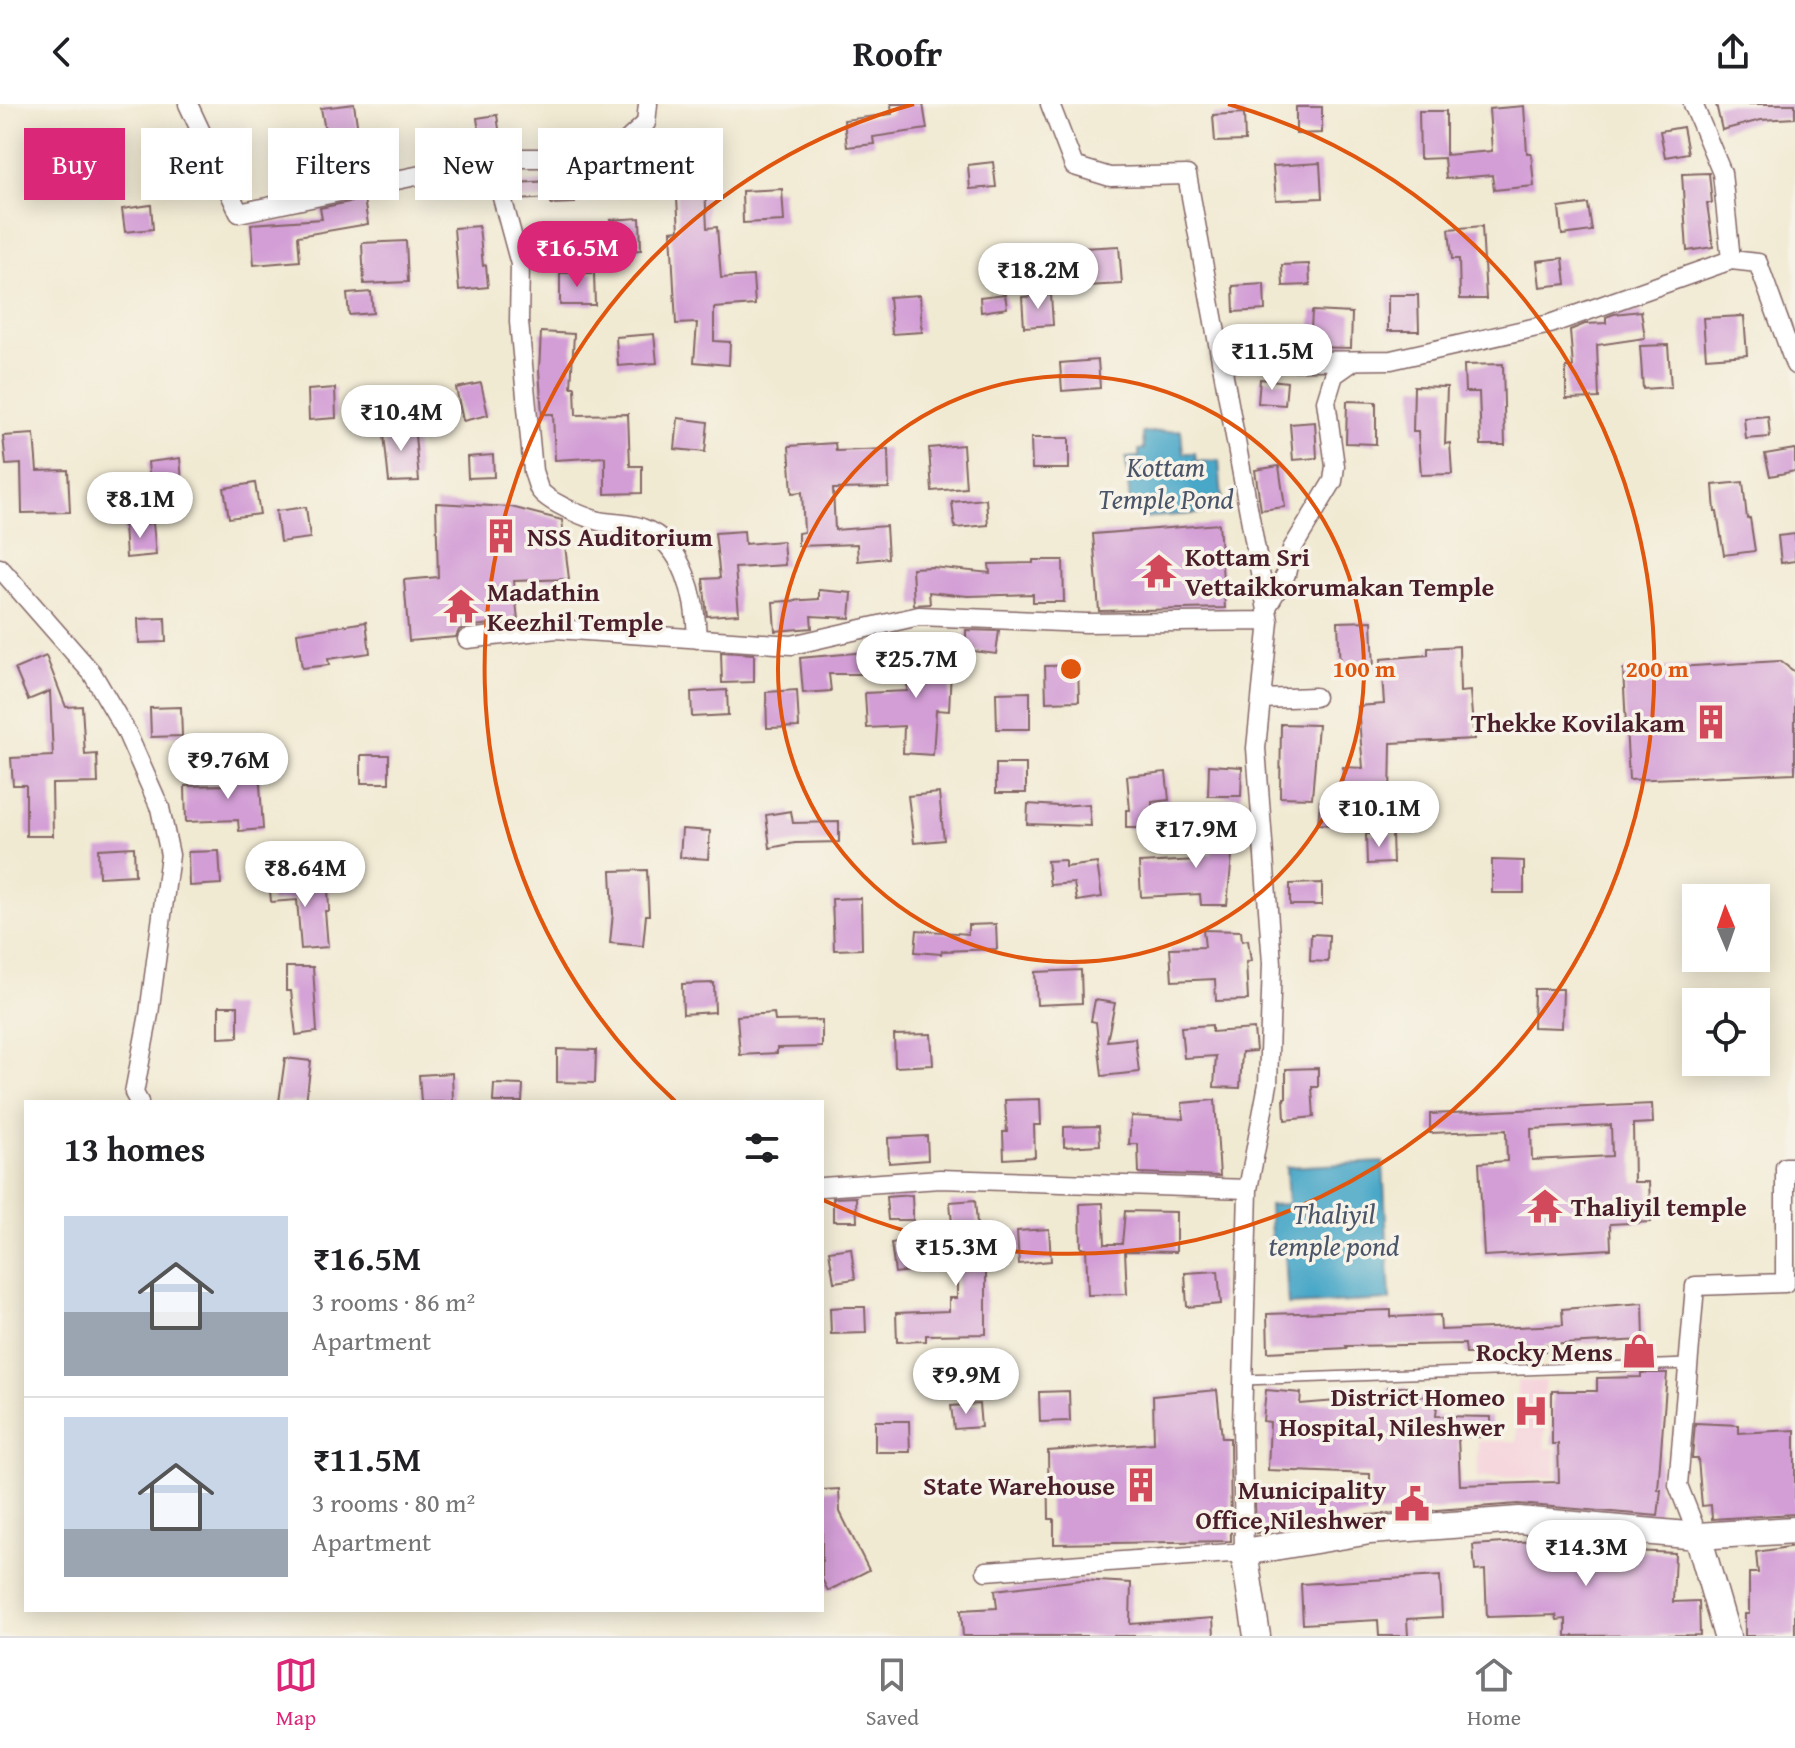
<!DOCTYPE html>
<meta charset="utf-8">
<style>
:root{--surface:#fff;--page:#f2f2f2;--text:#202124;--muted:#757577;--line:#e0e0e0;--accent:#db2777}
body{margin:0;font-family:"Gentium Book Plus",serif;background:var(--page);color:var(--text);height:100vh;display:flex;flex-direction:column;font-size:30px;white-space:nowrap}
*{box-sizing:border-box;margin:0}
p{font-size:26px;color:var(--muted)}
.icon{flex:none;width:44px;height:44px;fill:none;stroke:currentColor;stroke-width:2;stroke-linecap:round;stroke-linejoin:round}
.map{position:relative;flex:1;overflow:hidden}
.panel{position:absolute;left:24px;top:996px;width:800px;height:512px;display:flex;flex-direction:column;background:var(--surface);border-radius:0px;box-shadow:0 4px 20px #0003}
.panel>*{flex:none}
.hud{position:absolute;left:24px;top:24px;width:800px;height:72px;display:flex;gap:16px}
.needle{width:52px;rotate:358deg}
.fabs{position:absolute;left:1682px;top:780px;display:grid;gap:16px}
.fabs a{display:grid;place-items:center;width:88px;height:88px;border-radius:0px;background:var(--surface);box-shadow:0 4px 20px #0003;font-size:40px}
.price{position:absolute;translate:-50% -68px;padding:0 18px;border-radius:28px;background:#fff;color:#222;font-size:26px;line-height:52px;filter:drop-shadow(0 2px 4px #0008)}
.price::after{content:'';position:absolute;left:50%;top:48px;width:24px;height:18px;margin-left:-12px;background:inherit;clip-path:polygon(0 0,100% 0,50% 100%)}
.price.on{background:var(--accent);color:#fff}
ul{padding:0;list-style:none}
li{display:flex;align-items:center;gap:24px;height:200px;padding:0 40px}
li+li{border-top:2px solid var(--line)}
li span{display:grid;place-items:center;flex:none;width:224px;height:160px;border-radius:0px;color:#555}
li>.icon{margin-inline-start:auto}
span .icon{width:96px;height:96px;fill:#fffc;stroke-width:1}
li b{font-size:34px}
h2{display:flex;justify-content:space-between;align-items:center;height:96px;padding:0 40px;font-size:34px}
.tag{padding:0 28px;border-radius:0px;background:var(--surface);box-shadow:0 4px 20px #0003;font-size:28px;line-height:72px}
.tag.on{background:var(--accent);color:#fff}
header{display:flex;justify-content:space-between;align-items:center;height:104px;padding:0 40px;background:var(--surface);font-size:36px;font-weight:700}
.menu{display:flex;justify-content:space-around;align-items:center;height:112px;border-top:2px solid var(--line);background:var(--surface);font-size:22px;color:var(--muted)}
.menu a{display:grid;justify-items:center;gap:4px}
.menu .on{color:var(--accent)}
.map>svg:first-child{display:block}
.built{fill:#f5cfda}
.water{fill:#4aa7c8;stroke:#4a637a;stroke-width:2}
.building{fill:#d39ed6;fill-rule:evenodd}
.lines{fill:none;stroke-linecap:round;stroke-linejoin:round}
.lane-casing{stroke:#846666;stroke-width:12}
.street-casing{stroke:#846666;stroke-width:21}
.secondary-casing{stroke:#846666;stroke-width:29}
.lane{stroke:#fff;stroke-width:9}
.street{stroke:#fff;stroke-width:18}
.secondary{stroke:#fff;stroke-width:26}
.ring{fill:none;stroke:#e0560e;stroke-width:4}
.labels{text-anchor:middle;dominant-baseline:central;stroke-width:7;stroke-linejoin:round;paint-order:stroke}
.poi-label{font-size:26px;font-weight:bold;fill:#4a1f2b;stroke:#f7f3e8;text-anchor:end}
.water-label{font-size:28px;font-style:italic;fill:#4a556a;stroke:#f7f3e8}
.centre{fill:#e0560e;stroke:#f7f3e8;stroke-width:4}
.ring-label{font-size:24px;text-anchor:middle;font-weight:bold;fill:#e0560e;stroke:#f7f3e8;stroke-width:7;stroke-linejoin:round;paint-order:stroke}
</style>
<header><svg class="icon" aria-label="back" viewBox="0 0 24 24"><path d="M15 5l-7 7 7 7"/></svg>Roofr<svg class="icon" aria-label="share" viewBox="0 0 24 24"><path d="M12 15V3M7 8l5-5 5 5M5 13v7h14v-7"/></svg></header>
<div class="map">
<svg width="1795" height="1532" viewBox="0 0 1795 1532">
<rect width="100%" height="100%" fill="#f7f3e8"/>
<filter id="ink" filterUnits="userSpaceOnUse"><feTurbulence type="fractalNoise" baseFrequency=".0125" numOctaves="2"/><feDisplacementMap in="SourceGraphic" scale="16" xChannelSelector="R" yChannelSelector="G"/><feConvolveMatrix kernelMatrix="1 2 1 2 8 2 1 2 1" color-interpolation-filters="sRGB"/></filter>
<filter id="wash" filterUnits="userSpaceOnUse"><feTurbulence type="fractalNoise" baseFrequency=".006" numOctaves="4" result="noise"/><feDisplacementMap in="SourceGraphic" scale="32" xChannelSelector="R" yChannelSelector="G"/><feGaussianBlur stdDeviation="1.8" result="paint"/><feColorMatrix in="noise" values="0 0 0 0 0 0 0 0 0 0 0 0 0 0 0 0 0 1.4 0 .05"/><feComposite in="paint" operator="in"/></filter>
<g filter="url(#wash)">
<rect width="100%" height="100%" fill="#f1ead3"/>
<path class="built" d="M1517,1277H1545V1344H1555V1373L1478,1374V1337H1517Z"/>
<path class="water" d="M1181,326L1183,349H1195L1196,358L1219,356L1222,395L1202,397L1203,409L1142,414L1141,400L1130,401L1126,354L1139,353V346L1144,345L1143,329Z
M1383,1058L1390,1196L1288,1201L1285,1145H1272L1269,1101L1288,1100L1286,1063Z"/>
<g id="blocks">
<path class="building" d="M354,0L358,27L326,32L321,4Z
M891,0H923L927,25L873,33L874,40L847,43L844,16L892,10Z
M1716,0H1795V14L1761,16L1722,26Z
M1524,2L1527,49H1531L1534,82L1494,86L1492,71L1446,75L1444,54L1420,55L1419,7H1446V51L1492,47L1489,5Z
M1296,3H1322V29L1296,30Z
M1244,9L1245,37L1215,38L1213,11Z
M497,11L500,32L480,35L477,14Z
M1683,23L1688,49L1665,53L1660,27Z
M178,38L182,66L151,70L147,42Z
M993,58L996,83L970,85L968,61Z
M1320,59L1322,94L1276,96L1273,62Z
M704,62L707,124L717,123L721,174L753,172L755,201L714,204V237L730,238L729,261L694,258L697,219L676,220L671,127L679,126L675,63Z
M1709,69L1712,99H1707L1713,143L1687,147L1682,70Z
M550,74H574L575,99L551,100V94L517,96L515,79L550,77Z
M782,85L784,117L743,119L742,87Z
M364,95L368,120L298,132L300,157L254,161L251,120L322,115L320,104Z
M1588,100L1592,127L1562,131L1559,104Z
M151,101L153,125L125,128L122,105Z
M640,114L641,146L612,147L610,116Z
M479,122L483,162L486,161L488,183L459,186L454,124Z
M1482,122L1486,195H1460L1459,155H1452L1449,125Z
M406,137L408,178L364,180L362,139Z
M1119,142L1122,180L1086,182L1083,144Z
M1563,154L1566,180L1540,183L1537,157Z
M1309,160L1310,181L1283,182L1282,161Z
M560,169H594L595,201H560Z
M1264,180L1265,206L1234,208L1233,182Z
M371,188L373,209L349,211L347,190Z
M1005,190L1007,204L981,208L980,193Z
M920,191L922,228L892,230L889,193Z
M1051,191L1053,221L1024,223L1022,193Z
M1388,191H1418L1419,227H1388Z
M1312,207L1352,209L1351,244L1310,243Z
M1641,207L1645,234L1597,241L1599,294L1566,295V263H1573L1570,226L1585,220L1606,219V213L1614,210Z
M1744,212L1747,251L1706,254L1703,214Z
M541,228L574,230L571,283H575L576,311L628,310L630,362H642V389L605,390V353L555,356L553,310H542L539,266Z
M654,230L657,259L618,262L616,233Z
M1668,241L1671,283L1643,285L1640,242Z
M1098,256L1100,284L1062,287L1060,259Z
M1503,260L1505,341H1481L1479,288H1465L1464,261Z
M1260,275L1287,278L1285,301L1258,299Z
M481,279L488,311L463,317L456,284Z
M1414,282L1447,283L1445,340L1450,339L1452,370L1421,371L1418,328H1413Z
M335,284L336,314L309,316L308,286Z
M1347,297L1376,298V340L1346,339Z
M1768,312L1770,333L1746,335L1744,314Z
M678,314L708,318L705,348L675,345Z
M1315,318L1317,354L1293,356L1290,320Z
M414,319L419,377L389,378L383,321Z
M34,330L37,367L68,366L70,408L22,409L21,360L6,361L3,332Z
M1031,334H1069V365H1032Z
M835,339L836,347L888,345L889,384L833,385L835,426L886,422L888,454L858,457L857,440L798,442V429L804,428L802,388L792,389L789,342Z
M963,341L966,384L932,387L929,344Z
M1795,345V367L1770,372L1765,350Z
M493,351L494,373L468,374L467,353Z
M180,354L182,377L150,380L148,358Z
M1279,362L1285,403L1261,406L1255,366Z
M1743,378L1747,415L1750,414L1755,447L1724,451L1717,408H1715L1713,381Z
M255,379L260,410L229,414L224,384Z
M986,395L988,421L955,424L952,398Z
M436,399L511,403L562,416L569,475L514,477L518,517L465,523L459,526L456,533L409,537L404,476L438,473Z
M306,403L310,434L280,438L276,407Z
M153,419L156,451L126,454L124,421Z
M1219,420L1225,504L1099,507L1093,430Z
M744,427L745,440L783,437L785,461L735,464L739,510L707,512L703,475L720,474L715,429Z
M1795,430V457L1781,459L1778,432Z
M1033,456H1063L1064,498H1033V490L968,492L929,488L930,500L914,501L912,464L932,463L990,469L989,460L1033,459Z
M819,486L852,489L850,514L811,512L812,524L775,527L773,498L819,495Z
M165,514L166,538L139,539L138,515Z
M1372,517L1374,566L1340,567L1338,518Z
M366,518L370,549L328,555L329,561L302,564L297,529Z
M966,526L999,527L996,550L966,546Z
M1459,542L1460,588L1470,587L1474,635L1391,639L1390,695L1342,693L1343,663L1363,664L1358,602L1384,600L1381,555L1428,551V544Z
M952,543L949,607L936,606L933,651L903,649L904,622L867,624L865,589L907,587L909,544Z
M721,548L754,550V578L722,579Z
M866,548L867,570H829L831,587L803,589L800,554Z
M46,552L66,603L82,602L85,651L97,650L98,679L52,680L53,732H26V681H13L11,654L53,652L50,587L28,596L15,565Z
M1780,557L1795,568V669L1629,676L1623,566Z
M1078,561L1079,597L1046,598L1045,562Z
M727,586L728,611L692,613L691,588Z
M797,586L799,623L767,624L766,588Z
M1030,588V625H997L996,589Z
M181,603L182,632L151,633L150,604Z
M1281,620L1318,621L1312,694L1280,693Z
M361,651H389V679H361Z
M996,660H1026V689H996Z
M1209,661L1242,663L1241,692H1208Z
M259,666L263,725L239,727L238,716L186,718L185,682L228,681L227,669Z
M1166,668L1169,696L1152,698V724H1126V706H1130L1127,672Z
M939,689L944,736L914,739L908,692Z
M1320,697L1348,699L1347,722L1318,720Z
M1028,700L1058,702L1089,700L1091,722L1027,720Z
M791,707L793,719L839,718V738L795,739L770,744L766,711Z
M1240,718L1242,742H1233L1227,801H1201L1200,790L1141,793L1139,759L1198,756V749L1212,750L1209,721Z
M682,725L710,727L708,755L680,753Z
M1366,730H1392L1393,759L1367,760Z
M134,743L135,771L99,773L98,745Z
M219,747L221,780L189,782L188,748Z
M1065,756V763L1097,759L1102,793L1077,797L1074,779L1050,781L1047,757Z
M1492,756L1524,757V789H1492Z
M647,766L649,811H646L643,842L610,839L613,809L611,767Z
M295,771L297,784L328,783L329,807H325L328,843L301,845L297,796L271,798L269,774Z
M1322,779V801H1290V780Z
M861,794L862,845L834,846L832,795Z
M996,820L997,845L942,847L941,850L915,848L917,826L968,830V821Z
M1203,826L1241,827L1242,837L1248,836L1251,857L1246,858L1248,896L1216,897L1215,875L1172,877L1170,844L1205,843Z
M1311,830L1329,831L1328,858L1310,857Z
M286,863H313L317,928L296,931L291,887H286Z
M1081,866L1082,899L1037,901L1035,868Z
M714,879L715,908L683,910L682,880Z
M1534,885H1563L1562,924L1533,923Z
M1095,896L1115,899L1107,937L1135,934L1139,968L1102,972L1096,918L1091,917Z
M219,902H238V933L219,934Z
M774,909L775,917L822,916V943L777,944V949L740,951L737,912Z
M1212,921V928L1254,925L1256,947L1242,948L1240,984L1214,983L1216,952L1184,954L1181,923Z
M931,930L933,961L895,963L894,931Z
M557,945L596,946L595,979L557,978Z
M285,954L311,957L306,998H279Z
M1318,964V983H1312L1314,1013L1285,1016L1284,994H1286V965Z
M452,969L453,998H421L419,971Z
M494,980L523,981L522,998H493Z
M1040,995L1041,1021H1034L1035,1053L1004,1055L1003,1028H1007L1005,996Z
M1215,996L1220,1072L1139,1069L1138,1040H1129L1131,1012L1184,1015L1182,999Z
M1652,1000L1653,1019L1633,1020L1634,1078H1649L1651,1118L1610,1120L1611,1145L1484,1152L1479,1059L1507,1057L1506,1026L1430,1029V1010ZM1611,1021L1612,1052L1532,1056L1531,1025Z
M1099,1022L1100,1041L1064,1043V1023Z
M927,1032L928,1056L889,1059L888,1034Z
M912,1091L913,1116H888L886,1093Z
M856,1093L857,1117H833V1094Z
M975,1096L979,1144H986V1230L926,1231V1237L897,1238L896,1209L949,1207V1194H957V1119L952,1120L950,1098Z
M1103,1099L1105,1140H1122L1125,1107L1176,1108V1148L1125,1147L1127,1190L1088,1191L1086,1144H1081L1080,1100Z
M1049,1125L1051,1157L1019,1160L1017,1127Z
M915,1135L919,1166L895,1169L891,1139Z
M851,1144L855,1175L834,1178L829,1147Z
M1218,1167L1221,1200L1187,1203L1185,1169Z
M1643,1199L1644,1236L1545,1241V1247L1466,1250L1465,1240L1346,1242L1347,1244L1268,1248L1267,1210L1391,1206V1213L1440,1211L1441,1226L1563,1221L1562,1205Z
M845,1203H865L866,1229L831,1230L830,1204Z
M1641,1269H1667L1658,1386H1661L1658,1412L1518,1400L1369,1411L1256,1429L1255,1397L1370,1387V1370L1268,1366L1270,1318L1263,1317L1266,1286L1301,1289L1300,1300L1387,1293V1283H1407V1293L1438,1292L1436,1312L1491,1313V1333L1458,1332L1460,1381L1559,1378L1558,1340H1552V1287H1597V1274L1641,1273Z
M1217,1286L1222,1334H1230L1231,1437L1054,1440V1415H1049L1048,1347L1154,1339L1153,1292Z
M1069,1287L1070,1317L1040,1318L1039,1288Z
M979,1300L981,1323L954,1325L951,1302Z
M875,1317H909L910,1348H875Z
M1695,1319L1739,1321V1329L1795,1326V1410L1712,1415L1711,1401L1702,1402L1698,1355H1692Z
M839,1385L840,1408L869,1466L828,1487L822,1475V1386Z
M1534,1437V1439L1594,1441V1445L1675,1449L1673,1498L1699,1497L1700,1531L1566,1532V1515L1557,1516L1556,1511L1487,1513L1485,1466L1475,1467L1473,1441Z
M1795,1442V1532H1745V1510H1749V1469H1758L1756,1448Z
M1440,1472L1442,1513L1407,1515L1408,1532H1379L1378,1516L1303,1520L1301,1480Z
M1081,1476L1131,1479L1130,1520L1213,1514L1214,1532H963L961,1506L997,1504L995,1486Z"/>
</g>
</g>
<g filter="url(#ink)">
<use href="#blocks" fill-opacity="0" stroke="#846666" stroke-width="2"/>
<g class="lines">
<g class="lane-casing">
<path id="lane" d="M1243,1276L1688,1260"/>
</g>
<g class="street-casing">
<path id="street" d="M188,0L239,109L502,54H608L646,19L648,0
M1693,0L1722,69L1731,156
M502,54L501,90L520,160L519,218L533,367C535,373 537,380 539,385C547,398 584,413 599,417C613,420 629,419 642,424C685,439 696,496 697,535
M1221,258L1391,256L1550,220L1731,156L1758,159L1795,261
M0,464L92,569L126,627L160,704L170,751L149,910L134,989L139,998
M1267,503L1286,470L1292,445L1333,377L1335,362L1326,297L1334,271L1354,257
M467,535L556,525L792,541L919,512L1086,519L1269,517
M1261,595L1315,593
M822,1083L940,1075L1248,1085
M1698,1432L1678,1381L1695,1182L1785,1179V1063H1795
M986,1467L1244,1448L1242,1322L1248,1085L1268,980L1272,859L1256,644L1269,517L1187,71L1110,73L1074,62L1050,0"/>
</g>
<g class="secondary-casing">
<path id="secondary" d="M1698,1432L1727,1532
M1257,1532L1244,1448L1370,1427L1519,1416L1698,1432L1795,1426"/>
</g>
<use href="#lane" class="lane"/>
<use href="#street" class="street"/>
<use href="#secondary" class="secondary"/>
</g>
</g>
<g class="ring">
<circle cx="1071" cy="565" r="293"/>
<path d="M675 997A586 586 0 0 1 914 0M1228 0A586 586 0 1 1 823 1096"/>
</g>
<defs>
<g id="building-bare" transform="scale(2.76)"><path d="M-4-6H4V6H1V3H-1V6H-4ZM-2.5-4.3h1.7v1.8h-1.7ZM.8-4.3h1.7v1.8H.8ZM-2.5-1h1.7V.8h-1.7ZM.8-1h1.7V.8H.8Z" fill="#d1495b" stroke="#f7f3e8" stroke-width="2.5" paint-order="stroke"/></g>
<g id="temple-bare" transform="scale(2.76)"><path d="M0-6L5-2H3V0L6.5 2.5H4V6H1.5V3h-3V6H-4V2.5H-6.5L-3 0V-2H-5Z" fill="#d1495b" stroke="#f7f3e8" stroke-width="2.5" paint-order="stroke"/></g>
<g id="shop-bare" transform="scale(2.76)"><path d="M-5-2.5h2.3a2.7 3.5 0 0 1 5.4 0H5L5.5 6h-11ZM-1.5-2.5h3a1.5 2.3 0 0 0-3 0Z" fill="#d1495b" stroke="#f7f3e8" stroke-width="2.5" paint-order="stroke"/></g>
<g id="hospital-bare" transform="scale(2.76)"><path d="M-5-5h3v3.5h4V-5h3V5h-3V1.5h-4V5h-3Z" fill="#d1495b" stroke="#f7f3e8" stroke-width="2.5" paint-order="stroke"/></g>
<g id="civic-bare" transform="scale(2.76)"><path d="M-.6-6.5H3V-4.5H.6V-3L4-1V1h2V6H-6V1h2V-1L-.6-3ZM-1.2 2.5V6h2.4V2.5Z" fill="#d1495b" stroke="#f7f3e8" stroke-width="2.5" paint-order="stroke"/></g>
</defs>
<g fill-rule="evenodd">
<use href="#building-bare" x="501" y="432"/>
<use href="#temple-bare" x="1159" y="467"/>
<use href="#temple-bare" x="461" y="502"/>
<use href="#building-bare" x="1711" y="618"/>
<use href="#temple-bare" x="1545" y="1102"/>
<use href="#shop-bare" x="1639" y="1247"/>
<use href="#hospital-bare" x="1531" y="1307"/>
<use href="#building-bare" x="1141" y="1381"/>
<use href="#civic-bare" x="1412" y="1400"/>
</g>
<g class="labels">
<g class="poi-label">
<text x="527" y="432" text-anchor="start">NSS Auditorium</text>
<text x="1185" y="452" text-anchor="start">Kottam Sri<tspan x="1185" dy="30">Vettaikkorumakan Temple</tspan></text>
<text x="487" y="487" text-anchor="start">Madathin<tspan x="487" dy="30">Keezhil Temple</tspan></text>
<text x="1685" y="618">Thekke Kovilakam</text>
<text x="1571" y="1102" text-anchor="start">Thaliyil temple</text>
<text x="1613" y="1247">Rocky Mens</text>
<text x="1505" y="1292">District Homeo<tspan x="1505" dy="30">Hospital, Nileshwer</tspan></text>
<text x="1115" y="1381">State Warehouse</text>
<text x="1386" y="1385">Municipality<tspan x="1386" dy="30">Office,Nileshwer</tspan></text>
</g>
<g class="water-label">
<text x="1166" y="362">Kottam<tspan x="1166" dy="32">Temple Pond</tspan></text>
<text x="1334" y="1109">Thaliyil<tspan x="1334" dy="32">temple pond</tspan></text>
</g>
</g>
<circle cx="1071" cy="565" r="12" class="centre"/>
<g class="ring-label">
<text x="1364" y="573">100 m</text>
<text x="1657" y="573">200 m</text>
</g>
</svg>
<div class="fabs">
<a><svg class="needle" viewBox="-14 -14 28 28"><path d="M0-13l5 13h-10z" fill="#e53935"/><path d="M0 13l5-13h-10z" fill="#757577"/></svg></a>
<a><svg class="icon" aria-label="locate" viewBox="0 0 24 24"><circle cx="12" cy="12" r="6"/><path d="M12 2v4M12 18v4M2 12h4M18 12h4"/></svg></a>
</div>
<b class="price on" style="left:577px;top:185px">₹16.5M</b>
<b class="price" style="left:1038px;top:207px">₹18.2M</b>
<b class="price" style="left:1272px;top:288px">₹11.5M</b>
<b class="price" style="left:401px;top:349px">₹10.4M</b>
<b class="price" style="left:140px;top:436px">₹8.1M</b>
<b class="price" style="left:916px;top:596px">₹25.7M</b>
<b class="price" style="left:228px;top:697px">₹9.76M</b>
<b class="price" style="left:1379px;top:745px">₹10.1M</b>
<b class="price" style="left:1196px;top:766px">₹17.9M</b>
<b class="price" style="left:305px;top:805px">₹8.64M</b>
<b class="price" style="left:956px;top:1184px">₹15.3M</b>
<b class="price" style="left:966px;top:1312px">₹9.9M</b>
<b class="price" style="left:1586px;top:1484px">₹14.3M</b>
<div class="hud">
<a class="tag on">Buy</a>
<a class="tag">Rent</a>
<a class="tag">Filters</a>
<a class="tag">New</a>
<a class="tag">Apartment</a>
</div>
<section class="panel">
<h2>13 homes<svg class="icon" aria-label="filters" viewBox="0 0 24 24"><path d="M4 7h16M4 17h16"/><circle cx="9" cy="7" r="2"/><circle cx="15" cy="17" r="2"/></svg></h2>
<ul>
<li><span style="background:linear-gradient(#c9d6e8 60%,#9aa5b1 0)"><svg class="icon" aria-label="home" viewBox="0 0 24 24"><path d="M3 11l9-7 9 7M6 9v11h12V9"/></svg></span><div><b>₹16.5M</b><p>3 rooms · 86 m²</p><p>Apartment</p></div></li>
<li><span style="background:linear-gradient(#c9d6e8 70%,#9aa5b1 0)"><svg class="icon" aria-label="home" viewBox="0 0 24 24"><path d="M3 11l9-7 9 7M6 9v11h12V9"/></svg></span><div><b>₹11.5M</b><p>3 rooms · 80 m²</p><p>Apartment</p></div></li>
</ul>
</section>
</div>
<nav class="menu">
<a class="on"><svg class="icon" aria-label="map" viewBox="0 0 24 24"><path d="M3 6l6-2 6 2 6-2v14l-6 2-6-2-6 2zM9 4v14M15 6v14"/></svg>Map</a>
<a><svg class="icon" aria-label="saved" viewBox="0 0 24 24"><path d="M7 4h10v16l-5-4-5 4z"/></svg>Saved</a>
<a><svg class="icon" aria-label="home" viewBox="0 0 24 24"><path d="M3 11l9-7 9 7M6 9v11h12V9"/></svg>Home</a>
</nav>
